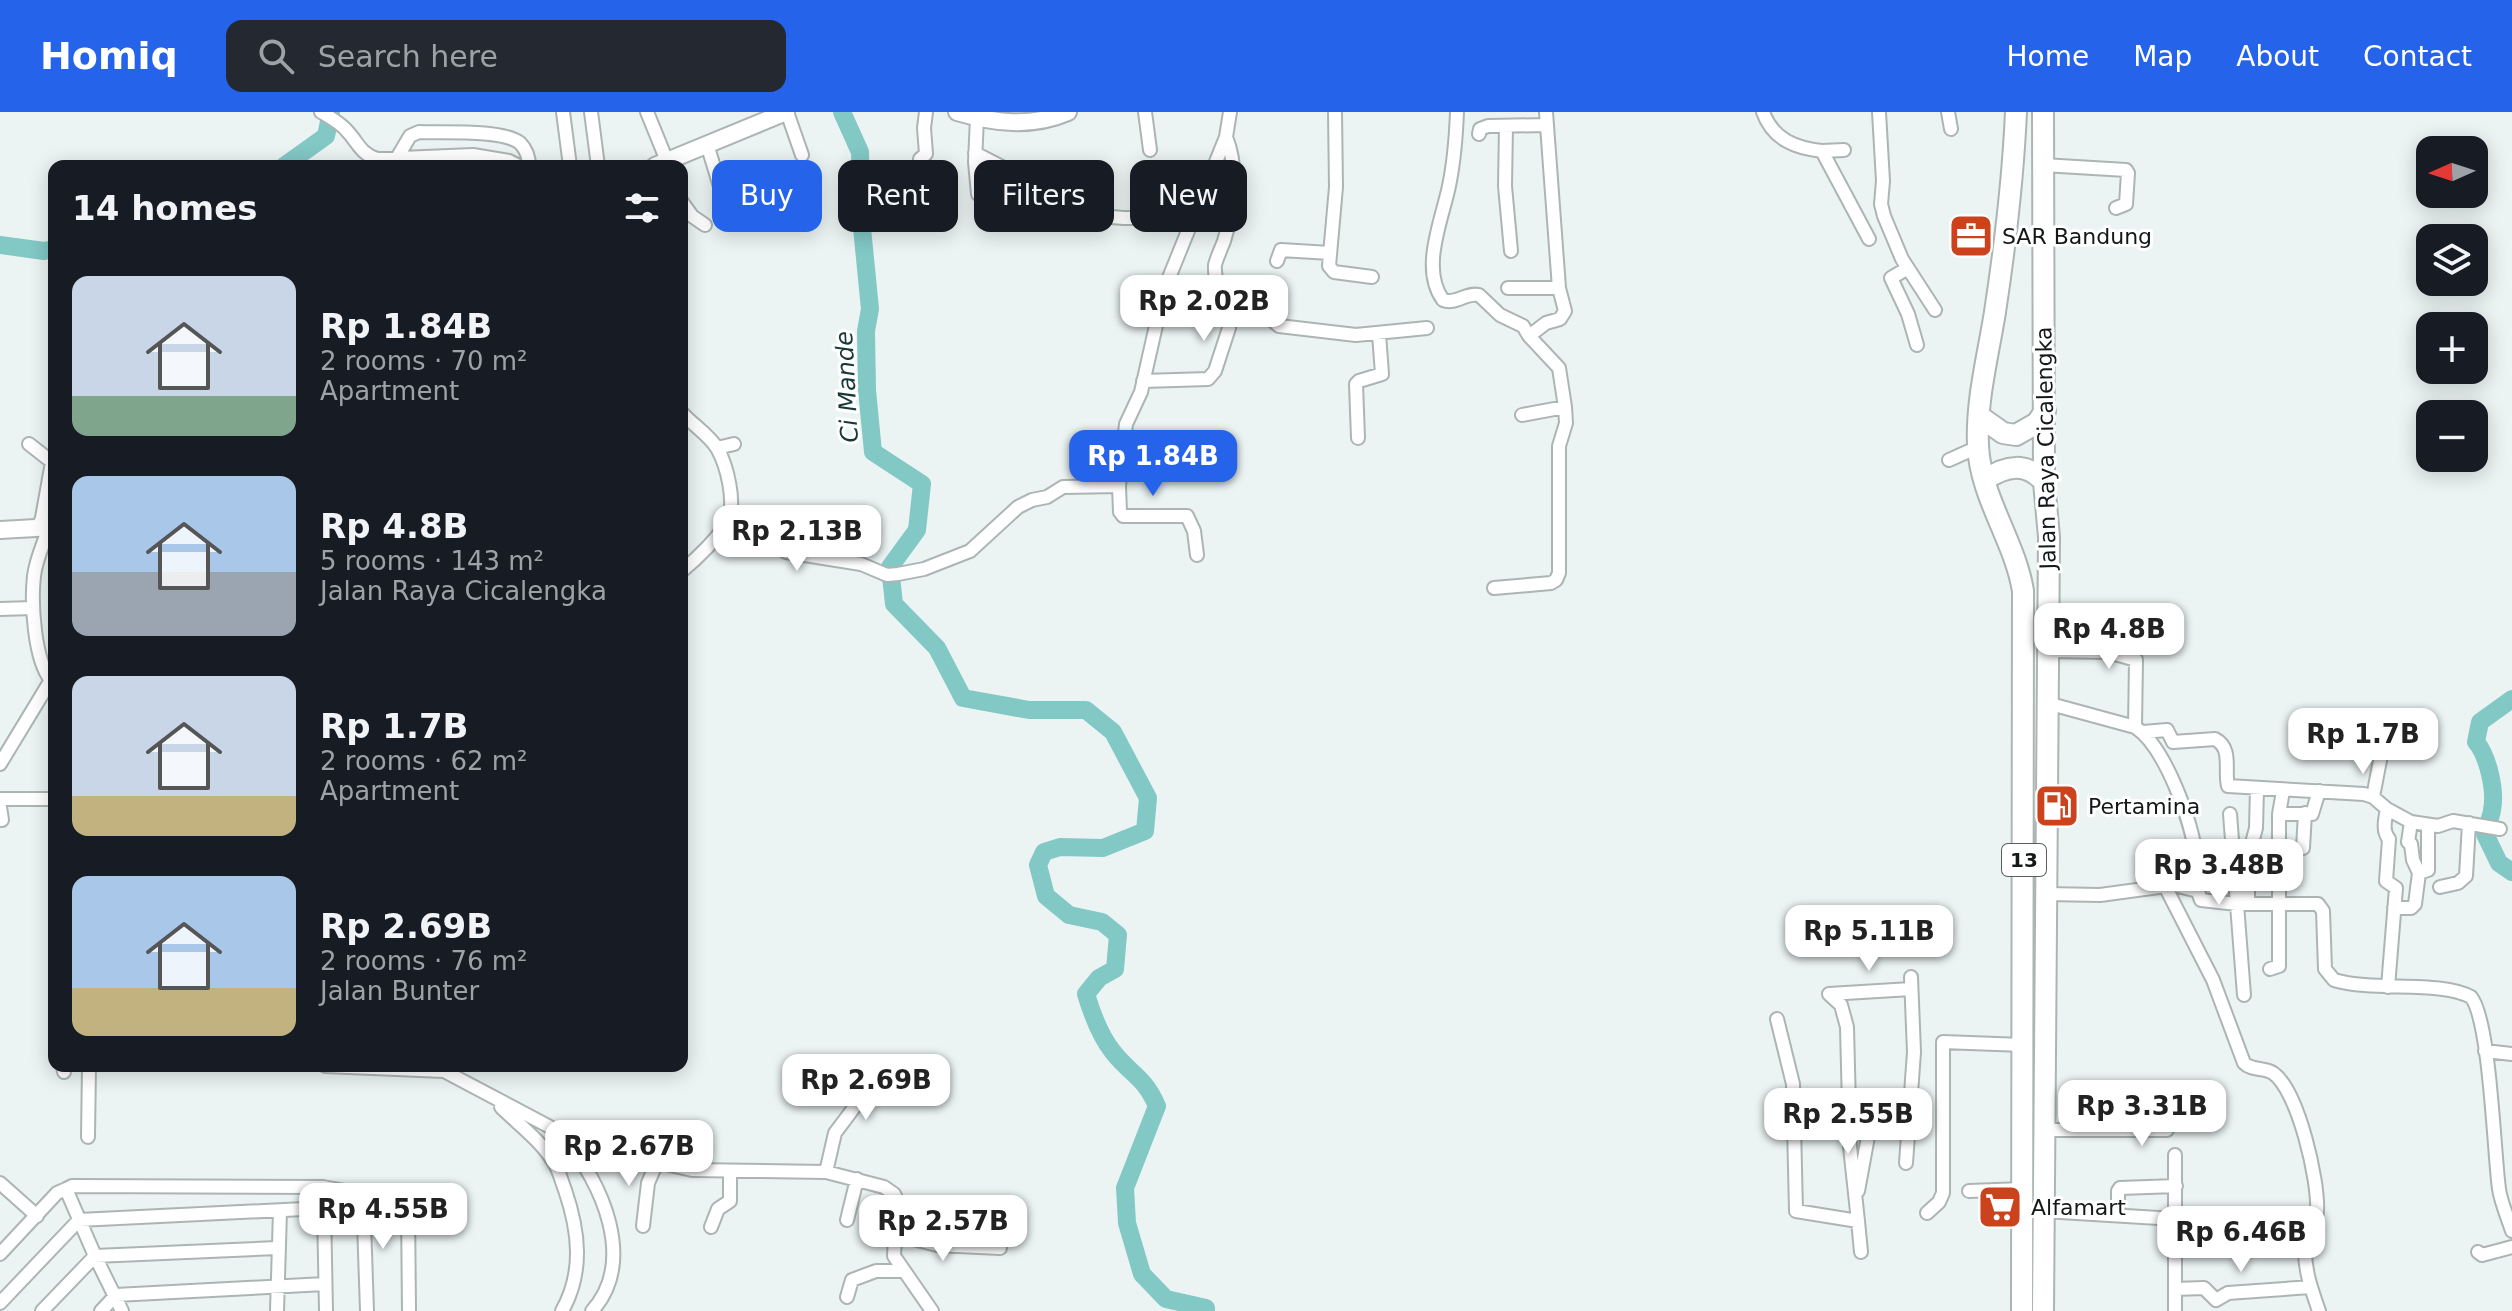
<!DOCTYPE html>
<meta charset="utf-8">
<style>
:root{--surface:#171b24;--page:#242831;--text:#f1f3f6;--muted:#9ea1a6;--accent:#2563eb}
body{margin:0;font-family:"DejaVu Sans",sans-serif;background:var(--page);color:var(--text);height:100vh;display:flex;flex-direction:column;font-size:30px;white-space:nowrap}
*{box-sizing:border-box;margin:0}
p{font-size:26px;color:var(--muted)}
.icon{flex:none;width:44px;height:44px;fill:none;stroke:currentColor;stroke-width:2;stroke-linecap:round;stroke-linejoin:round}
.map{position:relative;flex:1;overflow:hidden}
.details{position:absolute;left:48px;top:48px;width:640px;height:912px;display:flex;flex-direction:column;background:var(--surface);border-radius:16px;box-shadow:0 4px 20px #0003}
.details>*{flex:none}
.guide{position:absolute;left:712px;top:48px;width:760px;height:72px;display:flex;gap:16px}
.needle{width:52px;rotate:267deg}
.fabs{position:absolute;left:2416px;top:24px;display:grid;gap:16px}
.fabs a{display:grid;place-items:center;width:72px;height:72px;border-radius:16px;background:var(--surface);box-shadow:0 4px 20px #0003;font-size:40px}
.price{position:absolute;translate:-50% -68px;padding:0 18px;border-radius:16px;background:#fff;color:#222;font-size:26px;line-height:52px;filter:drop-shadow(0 2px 4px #0008)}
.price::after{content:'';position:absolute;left:50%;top:48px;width:24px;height:18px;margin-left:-12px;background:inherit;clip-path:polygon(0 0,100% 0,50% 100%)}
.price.active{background:var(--accent);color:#fff}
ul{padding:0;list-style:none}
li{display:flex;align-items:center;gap:24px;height:200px;padding:0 24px}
li span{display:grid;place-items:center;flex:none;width:224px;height:160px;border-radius:16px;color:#555}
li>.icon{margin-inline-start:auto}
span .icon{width:96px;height:96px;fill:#fffc;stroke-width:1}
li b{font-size:34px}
h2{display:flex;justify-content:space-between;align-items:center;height:96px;padding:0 24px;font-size:34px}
.pill{padding:0 28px;border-radius:16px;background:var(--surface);box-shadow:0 4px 20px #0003;font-size:28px;line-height:72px}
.pill.active{background:var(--accent);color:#fff}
header{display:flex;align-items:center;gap:48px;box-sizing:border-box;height:112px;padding:0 40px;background:var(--accent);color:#fff}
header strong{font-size:38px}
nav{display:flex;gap:44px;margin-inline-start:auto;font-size:28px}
.search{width:560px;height:72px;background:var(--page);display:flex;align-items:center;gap:20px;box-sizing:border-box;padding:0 28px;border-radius:16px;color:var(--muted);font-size:30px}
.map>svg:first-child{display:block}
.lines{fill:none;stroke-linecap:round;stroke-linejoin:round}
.river{stroke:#82c8c5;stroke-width:18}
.minor-casing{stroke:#adb5b4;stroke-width:16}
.secondary-casing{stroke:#adb5b4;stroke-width:20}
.trunk-casing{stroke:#adb5b4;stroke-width:24}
.minor{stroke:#fff;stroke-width:12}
.secondary{stroke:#fff;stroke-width:16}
.trunk{stroke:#fff;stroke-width:20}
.labels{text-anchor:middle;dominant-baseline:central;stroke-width:6;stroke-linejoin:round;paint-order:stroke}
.shield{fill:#fff;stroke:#5b5d5d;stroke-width:2}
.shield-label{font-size:20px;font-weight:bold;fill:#151818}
.poi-label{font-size:22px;fill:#151818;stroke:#fff;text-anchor:start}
.street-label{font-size:22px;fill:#151818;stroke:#fff}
.water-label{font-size:24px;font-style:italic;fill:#163937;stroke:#fff}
</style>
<header>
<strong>Homiq</strong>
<div class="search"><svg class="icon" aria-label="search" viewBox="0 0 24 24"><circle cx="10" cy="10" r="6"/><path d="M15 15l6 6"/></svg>Search here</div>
<nav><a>Home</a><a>Map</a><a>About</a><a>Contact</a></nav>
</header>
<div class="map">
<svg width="2512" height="1199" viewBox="0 0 2512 1199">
<rect width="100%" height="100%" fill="#ebf4f3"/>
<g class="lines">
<path class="river" d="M842,0L860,40L862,116L870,197L866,219L867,278L873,340L922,372L917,418L890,455L894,492L937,536L963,586L1029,598H1086L1113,620L1148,686L1145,719L1103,736L1060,735L1044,740L1038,753L1046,784L1069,803L1102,810L1118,823L1115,857L1099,866L1086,882C1092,902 1100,924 1113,940C1131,963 1144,964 1157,994L1125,1076L1127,1111L1142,1162L1166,1187L1206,1196V1199
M284,54L326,24L331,0
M0,133L44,139L54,137
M2512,587L2480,610L2476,630C2488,644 2496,679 2492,698C2491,706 2487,713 2485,722L2499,751L2512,760"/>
<g class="minor-casing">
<path id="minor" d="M321,0C331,6 341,11 348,20C358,31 361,42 377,47L473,43L509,49L519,54
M563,0L570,54
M591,0L598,54
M647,0L669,54
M787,0L802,43
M1145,0L1150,38
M1335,0L1336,75L1329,154L1334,160L1372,165
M1457,0C1456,25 1454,50 1449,74C1442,108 1420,157 1443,188C1456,193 1466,180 1479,183L1500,203L1523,214L1529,224
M1763,0C1773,28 1796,36 1822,39L1869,127
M1879,0L1883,69L1881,92L1884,104L1902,147L1935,198
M1948,0L1951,17
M977,6L975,50L978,82
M1506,14L1505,74L1511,139
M1479,22L1480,17L1488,14L1547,13
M1226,25C1239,57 1234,97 1224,129C1221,137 1217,145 1215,153C1214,157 1217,171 1217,177L1227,187L1244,194L1251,182L1264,183L1276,189L1273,209L1279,214L1356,223L1427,216
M707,32L721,78
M1822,39L1844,38
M975,41L1012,60L1016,79L1023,86C1056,94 1090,104 1124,106C1147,107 1171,96 1194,104
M920,47L926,42L924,16L926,0
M394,51L410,24L419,20C442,21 503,17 520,31C526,37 529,46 529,54
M2043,53L2126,58L2128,61L2126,92L2116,96
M682,90L692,104L705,113
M1277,149L1281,138L1330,141
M1908,156L1891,166L1908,202L1917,233
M1508,176H1559
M1143,269L1208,267L1215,259L1229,216
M682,301C693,313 709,323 717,336C727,353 736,390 728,408C721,424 695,448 682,459
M1522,303L1565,295
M1358,326L1356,272L1359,269L1382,262L1379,222
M29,332L52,350L42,406L38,416
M717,336L734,332
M1949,348L1978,335
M729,406L786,440L861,452L887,463L898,462L924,457L970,439L1018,395L1032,388L1047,385L1063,375L1119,374
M49,415C44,431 36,447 34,464C31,490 34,548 51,568
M1197,443L1194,419L1187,404H1123L1120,400L1119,374L1126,312L1141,280L1164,178L1226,25L1230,0
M1494,476L1551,471L1556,468L1559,461V334L1566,311L1565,295L1559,256L1529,224L1546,211L1560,207L1565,199L1559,176L1546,0
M0,497L33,496
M2047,539L2108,540L2136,548L2135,615
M2047,591L2135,615C2165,634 2192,710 2196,745C2198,759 2195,776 2201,788L2237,792H2318L2323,799L2325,857L2334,868C2374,880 2440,868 2471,885C2490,908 2494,1041 2499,1077C2501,1091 2508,1106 2512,1119
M2143,620L2167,618L2173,630L2215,627C2233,636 2224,659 2228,674L2364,682L2373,685L2387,697L2411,710L2438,714L2453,709L2500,717
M0,652L54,563
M2373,685L2381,643
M0,687H54
M0,695L2,708
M2387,697C2385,708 2382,719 2389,727L2386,769L2396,776L2388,875
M2230,702L2244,883
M2279,702H2312L2319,679
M2411,710L2408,730L2411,732L2413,748L2419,761
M2303,736L2305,701
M2165,774L2213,868L2244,951C2252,959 2264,955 2273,961C2298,978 2319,1069 2317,1099C2317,1112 2304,1122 2305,1139C2305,1160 2312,1179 2319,1199
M2440,775L2458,771L2466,764L2469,711
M2046,782L2100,783L2174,773L2198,779
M2248,791V746L2256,716L2257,676
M2394,796H2411L2415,792L2419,761L2428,758V713
M2270,857L2279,854V702L2283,679
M1829,882L1841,893L1847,915L1850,1035L1858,1109
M1829,882L1911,877
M1777,907L1793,972L1796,1099L1858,1109L1861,1140
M2485,939L2512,942
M63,954L64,960
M325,954L444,959L550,1015L565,1027H611L657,1050L692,1058L826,1060L884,1075L894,1082L897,1088L894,1144L932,1199
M1795,987L1871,986L1872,1003L1909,1007
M501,995C518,1012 540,1028 553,1049C559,1057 561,1068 565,1078C579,1119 584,1160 562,1199
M2044,1018H2167L2166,996H2136
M88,1025L89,954
M565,1027C602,1071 637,1149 592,1199
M2175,1043V1199
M1906,1051L1914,940L1911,865
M826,1060L835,1021L862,985L878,978L919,979
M0,1071L37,1104
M66,1077L72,1074L323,1075L405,1090L408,1095L409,1199
M1858,1079L1872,1003
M1969,1079L2023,1077
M363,1081L367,1199
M324,1096L326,1199
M2044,1099L2175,1107
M1927,1101L1939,1090L1943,1081V930L2023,933
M2118,1103V1079L2120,1076L2176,1074
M847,1108L857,1067
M643,1114L648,1071L657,1050
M711,1115L718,1097L730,1089V1060
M894,1122L937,1133L1000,1136
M952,1134L972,1103
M2478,1140L2482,1143L2512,1135
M0,1142L57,1081L66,1077L95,1144L122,1199
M2175,1177L2204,1176L2216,1188L2228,1181L2311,1175
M847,1185L852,1168L876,1159H902
M0,1191L79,1108L324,1096L323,1075
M42,1199L95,1144L277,1136
M101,1199L116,1183L325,1172
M277,1199L280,1099"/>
</g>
<g class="secondary-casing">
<path id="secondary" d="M957,0C994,11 1031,16 1068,0
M655,54L786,0
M0,418L54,415"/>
</g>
<g class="trunk-casing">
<path id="trunk" d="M2016,0C2013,67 2005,134 1995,200C1988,244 1976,289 1978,333C1980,385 2015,429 2023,479L2022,1199
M1979,304L2003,321L2016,323L2037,311L2045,299
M1985,368C2006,353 2027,350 2044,370
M2043,1199L2049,425L2044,370L2043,0"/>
</g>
<use href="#minor" class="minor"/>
<use href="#secondary" class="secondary"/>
<use href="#trunk" class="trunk"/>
</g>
<defs>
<g id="office-square" transform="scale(2.3)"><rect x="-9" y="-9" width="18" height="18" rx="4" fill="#cb421d" stroke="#fff"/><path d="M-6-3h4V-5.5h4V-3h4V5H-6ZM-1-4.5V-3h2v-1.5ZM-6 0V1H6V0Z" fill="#fff"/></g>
<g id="fuel-square" transform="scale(2.3)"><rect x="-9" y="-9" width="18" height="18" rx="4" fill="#cb421d" stroke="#fff"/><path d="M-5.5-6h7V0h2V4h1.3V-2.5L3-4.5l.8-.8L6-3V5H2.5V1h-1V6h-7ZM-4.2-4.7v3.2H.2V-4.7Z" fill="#fff"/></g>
<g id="supermarket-square" transform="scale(2.3)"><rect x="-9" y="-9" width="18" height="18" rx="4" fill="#cb421d" stroke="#fff"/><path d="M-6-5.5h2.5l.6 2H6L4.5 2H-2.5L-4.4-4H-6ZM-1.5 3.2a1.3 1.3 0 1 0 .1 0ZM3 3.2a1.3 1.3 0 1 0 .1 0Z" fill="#fff"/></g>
</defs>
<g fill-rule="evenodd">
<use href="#office-square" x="1971" y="124"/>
<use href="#fuel-square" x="2057" y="694"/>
<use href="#supermarket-square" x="2000" y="1095"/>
</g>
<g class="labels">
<rect class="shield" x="2002" y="732" width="44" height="32" rx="6"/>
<g class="shield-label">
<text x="2024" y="748">13</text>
</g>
<g class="poi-label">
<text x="2002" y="124">SAR Bandung</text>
<text x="2088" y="694">Pertamina</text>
<text x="2031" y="1095">Alfamart</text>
</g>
<g class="street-label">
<text transform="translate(2046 336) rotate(-91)">Jalan Raya Cicalengka</text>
</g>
<g class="water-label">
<text transform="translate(847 275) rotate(-93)">Ci Mande</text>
</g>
</g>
</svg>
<div class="fabs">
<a><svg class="needle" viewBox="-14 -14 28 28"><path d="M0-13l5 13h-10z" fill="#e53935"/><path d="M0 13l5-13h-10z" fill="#9ea1a6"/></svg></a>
<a><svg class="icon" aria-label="layers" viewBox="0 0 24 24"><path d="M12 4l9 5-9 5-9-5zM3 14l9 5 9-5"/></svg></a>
<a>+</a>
<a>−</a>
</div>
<b class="price" style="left:1204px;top:231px">Rp 2.02B</b>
<b class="price active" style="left:1153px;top:386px">Rp 1.84B</b>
<b class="price" style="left:797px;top:461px">Rp 2.13B</b>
<b class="price" style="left:2109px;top:559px">Rp 4.8B</b>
<b class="price" style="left:2363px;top:664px">Rp 1.7B</b>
<b class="price" style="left:2219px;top:795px">Rp 3.48B</b>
<b class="price" style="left:1869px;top:861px">Rp 5.11B</b>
<b class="price" style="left:866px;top:1010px">Rp 2.69B</b>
<b class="price" style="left:2142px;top:1036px">Rp 3.31B</b>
<b class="price" style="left:1848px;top:1044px">Rp 2.55B</b>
<b class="price" style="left:629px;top:1076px">Rp 2.67B</b>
<b class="price" style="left:383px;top:1139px">Rp 4.55B</b>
<b class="price" style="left:943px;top:1151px">Rp 2.57B</b>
<b class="price" style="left:2241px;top:1162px">Rp 6.46B</b>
<div class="guide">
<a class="pill active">Buy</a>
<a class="pill">Rent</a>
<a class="pill">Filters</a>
<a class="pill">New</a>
</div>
<section class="details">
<h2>14 homes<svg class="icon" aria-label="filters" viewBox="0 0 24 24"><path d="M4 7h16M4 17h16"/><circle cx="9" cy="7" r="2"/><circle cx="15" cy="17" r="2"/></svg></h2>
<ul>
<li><span style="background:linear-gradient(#c9d6e8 75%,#7fa58c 0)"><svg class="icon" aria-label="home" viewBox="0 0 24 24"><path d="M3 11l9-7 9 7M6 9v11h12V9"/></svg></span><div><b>Rp 1.84B</b><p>2 rooms · 70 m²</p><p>Apartment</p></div></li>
<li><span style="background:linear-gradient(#a9c7e8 60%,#9aa5b1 0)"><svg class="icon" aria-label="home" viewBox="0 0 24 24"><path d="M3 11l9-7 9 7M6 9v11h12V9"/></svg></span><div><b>Rp 4.8B</b><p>5 rooms · 143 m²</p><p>Jalan Raya Cicalengka</p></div></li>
<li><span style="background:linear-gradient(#c9d6e8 75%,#c2b280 0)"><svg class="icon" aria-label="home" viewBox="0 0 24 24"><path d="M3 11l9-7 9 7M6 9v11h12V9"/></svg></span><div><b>Rp 1.7B</b><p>2 rooms · 62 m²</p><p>Apartment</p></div></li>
<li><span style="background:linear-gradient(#a9c7e8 70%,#c2b280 0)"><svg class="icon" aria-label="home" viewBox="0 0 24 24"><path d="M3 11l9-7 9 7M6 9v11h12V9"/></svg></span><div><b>Rp 2.69B</b><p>2 rooms · 76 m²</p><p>Jalan Bunter</p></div></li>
</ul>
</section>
</div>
